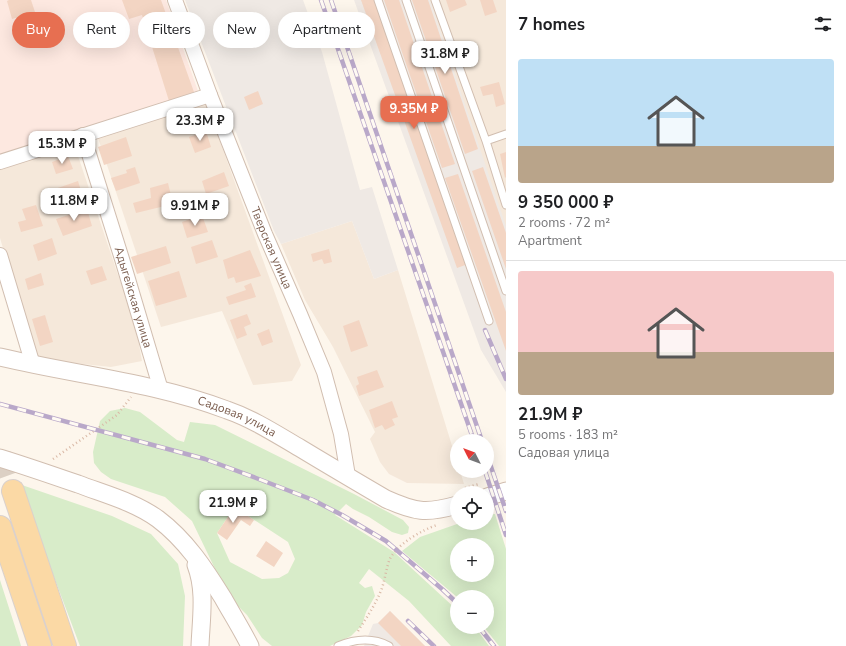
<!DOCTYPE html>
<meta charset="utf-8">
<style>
:root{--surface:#fff;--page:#f6f6f6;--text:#202124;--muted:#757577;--line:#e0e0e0;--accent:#e76f51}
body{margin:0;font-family:"Nunito Sans",sans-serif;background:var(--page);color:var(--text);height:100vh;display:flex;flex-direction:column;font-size:15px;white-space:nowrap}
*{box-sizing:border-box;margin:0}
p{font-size:13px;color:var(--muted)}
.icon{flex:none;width:22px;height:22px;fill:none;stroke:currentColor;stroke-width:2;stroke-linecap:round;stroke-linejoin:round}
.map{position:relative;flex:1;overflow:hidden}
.details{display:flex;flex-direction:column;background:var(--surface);width:340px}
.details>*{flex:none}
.guide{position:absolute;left:12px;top:12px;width:380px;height:36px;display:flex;gap:8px}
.needle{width:26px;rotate:312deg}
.tools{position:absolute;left:450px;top:434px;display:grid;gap:8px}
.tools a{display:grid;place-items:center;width:44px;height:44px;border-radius:50%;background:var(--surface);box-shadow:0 4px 16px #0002;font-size:20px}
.price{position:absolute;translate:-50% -34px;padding:0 9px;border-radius:8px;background:#fff;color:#222;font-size:13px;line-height:26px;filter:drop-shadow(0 1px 2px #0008)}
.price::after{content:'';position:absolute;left:50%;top:24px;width:12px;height:9px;margin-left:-6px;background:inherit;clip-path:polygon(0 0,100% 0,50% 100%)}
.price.active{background:var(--accent);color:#fff}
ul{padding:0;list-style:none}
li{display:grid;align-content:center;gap:8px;height:212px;padding:0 12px}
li+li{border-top:1px solid var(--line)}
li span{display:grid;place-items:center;height:124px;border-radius:4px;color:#555}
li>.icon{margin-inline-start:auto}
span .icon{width:72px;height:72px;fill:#fffc;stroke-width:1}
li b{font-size:17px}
h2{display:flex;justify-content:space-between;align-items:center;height:48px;padding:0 12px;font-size:17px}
.tag{padding:0 14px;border-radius:18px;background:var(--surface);box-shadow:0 4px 16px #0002;font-size:14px;line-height:36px}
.tag.active{background:var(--accent);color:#fff}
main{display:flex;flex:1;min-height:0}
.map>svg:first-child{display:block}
.residential{fill:#f5e8da}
.commercial{fill:#fde8e0}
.industrial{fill:#efe9e4}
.green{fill:#d8ecc9;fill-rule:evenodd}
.building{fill:#f3d5c3}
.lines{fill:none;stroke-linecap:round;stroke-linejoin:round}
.primary-tunnel{stroke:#dcd0c4;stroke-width:22;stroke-dasharray:22 11;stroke-linecap:butt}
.service-casing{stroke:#d1beb0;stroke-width:9}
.minor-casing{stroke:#d1beb0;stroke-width:16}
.tertiary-casing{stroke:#d1beb0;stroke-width:19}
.primary-casing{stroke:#dad1cd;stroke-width:24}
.path{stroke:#d9b8a5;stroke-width:2.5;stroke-dasharray:1 3;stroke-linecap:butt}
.service{stroke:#fff;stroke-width:7}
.minor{stroke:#fff;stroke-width:14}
.tertiary{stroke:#fff;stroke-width:17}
.primary{stroke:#fbd9a5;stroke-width:22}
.rail-casing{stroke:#b9a8c9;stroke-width:4.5}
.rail{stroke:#fffaf3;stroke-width:3;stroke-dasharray:9;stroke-linecap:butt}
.labels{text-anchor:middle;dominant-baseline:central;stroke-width:3;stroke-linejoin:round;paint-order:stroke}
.street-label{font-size:12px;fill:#7a5c4d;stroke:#fffaf3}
</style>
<main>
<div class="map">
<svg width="506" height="646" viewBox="0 0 506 646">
<rect width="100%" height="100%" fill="#fdf6ec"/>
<path class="residential" d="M426,0H506V238Z
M205,100L301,365L292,381L253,385L222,311L161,327L98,138Z
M74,144L118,275L134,317L142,361L111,367L36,359L0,238V167Z
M352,221L374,279L398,270L457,462V471H460L464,484L407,483L389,474L380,462L370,439L375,432L333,347L305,300L281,244Z"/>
<path class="commercial" d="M0,0H166L199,94L0,157Z"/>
<path class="industrial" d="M185,0H303L322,52L360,190L372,187L398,270L374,279L352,221L281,244L274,231Z
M354,0H430L506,226V392L481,350Z
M390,611L425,646H364L373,624L378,623Z"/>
<path class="green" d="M125,408L140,412L177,440L184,442L190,422L215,425L354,494L403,520L409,527L408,533L402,535L392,532L369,517L353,509L346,504L335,515L394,552L457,610V627H475L489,646H451L409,601L369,569L359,583L365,588L372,586L375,596L366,612L362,625L351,636L330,646H272L262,638L247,615L235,603L218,575L192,521L165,497L111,479L101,472L94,463L93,452L100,421L110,411ZM232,511L239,516L242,512L288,542L295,559L288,573L279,578L262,579L230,562L217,533Z
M19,484L112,516L151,534L178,564L185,596L183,646H80Z
M495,514L506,549V646H499L484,627H487V597H457L402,551L420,537L460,523H487V515ZM457,545H487V575H457Z
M0,580L19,639L21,646H0Z"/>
<path class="building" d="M9,0H31L35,12L12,19L7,1Z
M122,0H161L194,92L169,101L142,15L129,19Z
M361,0H375L468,264L457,268Z
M384,0H399L455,164L442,168Z
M412,0H428L478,149L465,154Z
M446,0H465L467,5L450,12Z
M480,0H493L497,12L485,16Z
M499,82L505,104L496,107L493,94L483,96L480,87Z
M258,91L263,104L249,110L244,97Z
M196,111L201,125L191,128L186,115Z
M206,131L211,147L195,153L189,137Z
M126,137L132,156L104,165L98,147Z
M506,152V177L505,178L500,154Z
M68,156L73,169L56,174L52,162Z
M135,167L140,183L116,191L111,178L127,173L126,170Z
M483,167L506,233V269L472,171Z
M224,172L229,186L206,194L202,181Z
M458,174L506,312V351L445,178Z
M78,181L82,194L56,203L52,190Z
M168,183L173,204L136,213L133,203L151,198L150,188Z
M36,205L43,226L21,232L18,222L26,220L22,209Z
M87,209L92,226L63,236L56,219Z
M202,215L208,232L187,238L182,222Z
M52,238L57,254L38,261L33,245Z
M212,240L218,257L196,264L191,247Z
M166,246L171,263L137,274L131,257Z
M329,249L332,262L324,264L322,259L313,262L311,254Z
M250,250L261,276L236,283L234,277L228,279L223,260Z
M102,266L107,280L91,285L86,271Z
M179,271L187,297L156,306L148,281Z
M41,273L44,285L28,290L25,279Z
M251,283L256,297L229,305L226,297L246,290L244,286Z
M247,314L251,324L244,327L247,335L237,339L230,320Z
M45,315L53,342L40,346L32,319Z
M359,320L368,346L351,352L343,326Z
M269,329L273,342L262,346L257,334Z
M377,370L384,387L359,396L356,386L359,384L357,377Z
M392,401L398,417L392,419L395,425L385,430L382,425L375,428L369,410Z
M232,511L239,516L242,512L254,520L250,526L241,520L227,540L217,533Z
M266,541L283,553L274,567L256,556Z
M390,611L425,646H401L378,623Z"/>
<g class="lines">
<path class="primary-tunnel" d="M0,455L13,491"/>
<g class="service-casing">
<path id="service" d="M378,0L489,321
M406,0L506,291
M435,0L486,141L506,205
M486,141L506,134
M338,646C355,639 372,637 389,646"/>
</g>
<g class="minor-casing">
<g id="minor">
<path id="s1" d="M175,0L210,95L265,234L300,314L324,372L341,434L348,476"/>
<path id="s2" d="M83,135L122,259L161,390"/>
<path d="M0,162L210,95"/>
<path d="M0,255L33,365"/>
</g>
</g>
<g class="tertiary-casing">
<g id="tertiary">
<path id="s3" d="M0,357C75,375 154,382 227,410C253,419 276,434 300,448C328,465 357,482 386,499C415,512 426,514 457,505"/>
<path d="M0,458C26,466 52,475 78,484C104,494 135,502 158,519C186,540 205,569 223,598C232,614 242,630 250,646"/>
<path d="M487,497L506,491"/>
<path d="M196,565C206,591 201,619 200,646"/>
</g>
</g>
<g class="primary-casing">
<path id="primary" d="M13,491L65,646
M0,527L40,646"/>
</g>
<path class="path" d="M53,459L117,415L131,397
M465,488L479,484
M358,631C367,617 376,604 382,588C385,579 386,570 389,561C395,545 422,530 437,525"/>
<use href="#service" class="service"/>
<use href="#minor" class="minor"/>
<use href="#tertiary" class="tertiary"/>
<use href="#primary" class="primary"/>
<g class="rail-casing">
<path id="rail" d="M321,0L474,441
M331,0L482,441
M485,330L506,379
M0,404L205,459L256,478L313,500L342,515L386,541L442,589L457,603
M487,455L506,511
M485,471L506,535
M408,621L434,646
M479,627L494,646"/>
</g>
<use href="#rail" class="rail"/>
</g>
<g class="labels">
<g class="street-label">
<text stroke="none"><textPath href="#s1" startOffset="266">Тверская улица</textPath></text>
<text stroke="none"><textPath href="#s2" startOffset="170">Адыгейская улица</textPath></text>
<text stroke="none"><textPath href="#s3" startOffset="245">Садовая улица</textPath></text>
</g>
</g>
</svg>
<div class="tools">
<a><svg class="needle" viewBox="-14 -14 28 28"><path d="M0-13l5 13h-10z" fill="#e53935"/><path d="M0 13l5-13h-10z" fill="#757577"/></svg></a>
<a><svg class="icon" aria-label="locate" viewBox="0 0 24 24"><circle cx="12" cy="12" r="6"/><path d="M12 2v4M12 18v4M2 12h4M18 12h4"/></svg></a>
<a>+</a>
<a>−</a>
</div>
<b class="price" style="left:445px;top:75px">31.8M ₽</b>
<b class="price active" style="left:414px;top:130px">9.35M ₽</b>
<b class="price" style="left:200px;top:142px">23.3M ₽</b>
<b class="price" style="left:62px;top:165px">15.3M ₽</b>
<b class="price" style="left:74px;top:222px">11.8M ₽</b>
<b class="price" style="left:195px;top:227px">9.91M ₽</b>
<b class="price" style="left:233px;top:524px">21.9M ₽</b>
<div class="guide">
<a class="tag active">Buy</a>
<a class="tag">Rent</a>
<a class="tag">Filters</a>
<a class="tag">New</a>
<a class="tag">Apartment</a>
</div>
</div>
<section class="details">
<h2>7 homes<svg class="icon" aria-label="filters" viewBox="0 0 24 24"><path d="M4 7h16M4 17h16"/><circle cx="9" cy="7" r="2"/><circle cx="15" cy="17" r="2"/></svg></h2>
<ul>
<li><span style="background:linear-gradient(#bfe0f5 70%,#b9a48a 0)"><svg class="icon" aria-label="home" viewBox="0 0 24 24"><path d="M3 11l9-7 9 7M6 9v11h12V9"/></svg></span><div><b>9 350 000 ₽</b><p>2 rooms · 72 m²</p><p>Apartment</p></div></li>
<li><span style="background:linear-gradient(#f6c9c9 65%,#b9a48a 0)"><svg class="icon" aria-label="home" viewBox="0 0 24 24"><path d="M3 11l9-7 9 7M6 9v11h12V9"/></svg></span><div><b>21.9M ₽</b><p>5 rooms · 183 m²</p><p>Садовая улица</p></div></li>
</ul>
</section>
</main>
